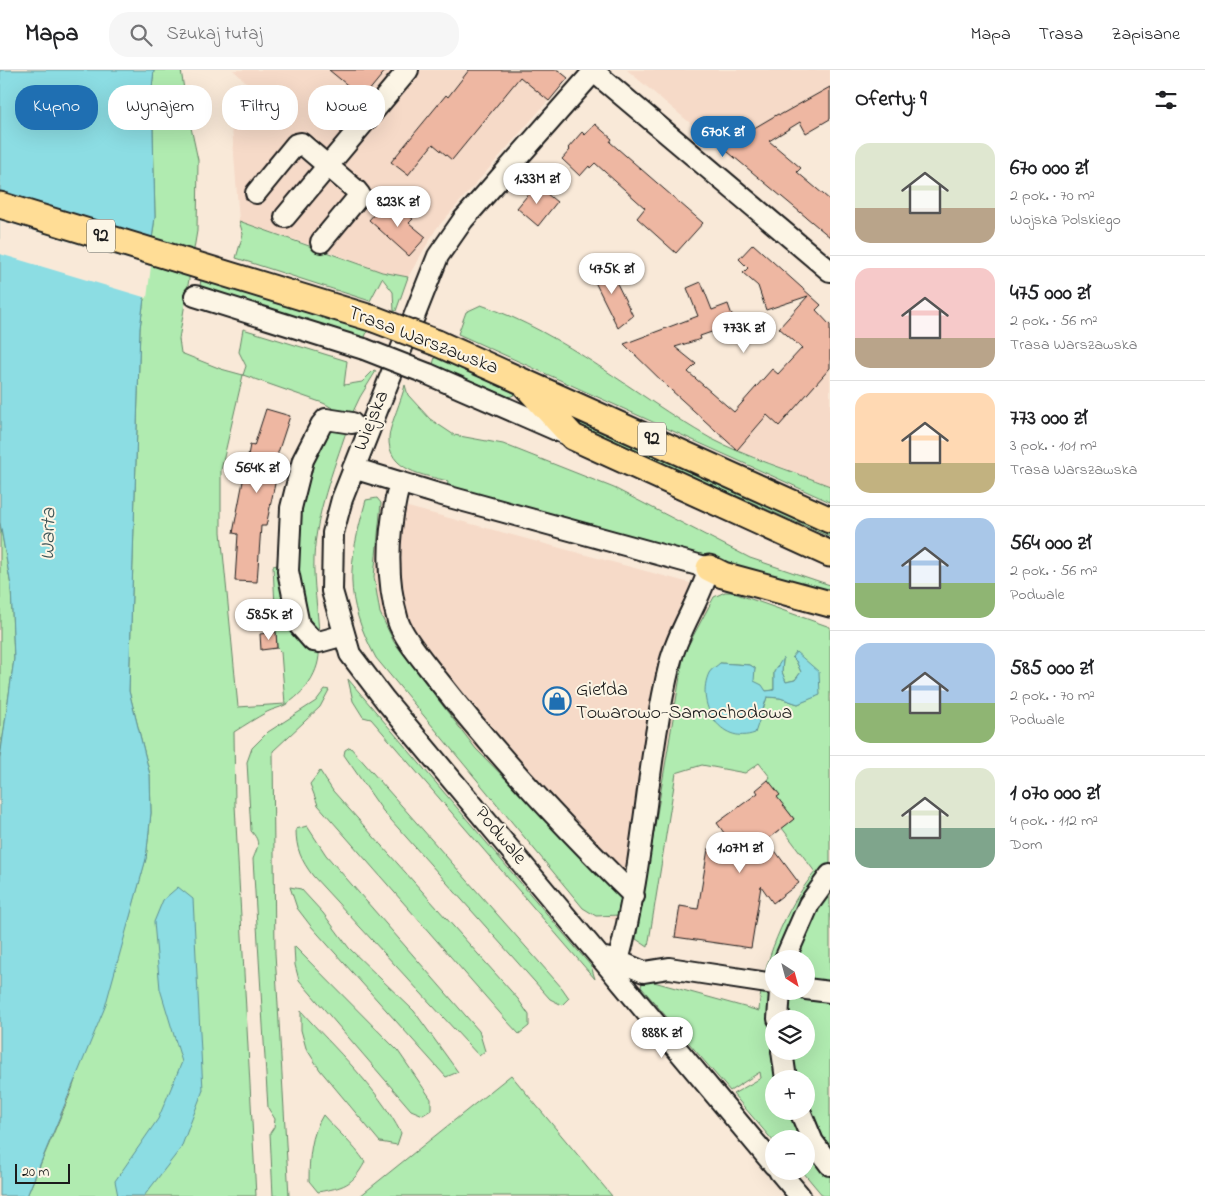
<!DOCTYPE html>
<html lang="pl">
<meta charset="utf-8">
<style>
:root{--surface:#fff;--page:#f6f6f6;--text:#202124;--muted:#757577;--line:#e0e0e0;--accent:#1f6fb2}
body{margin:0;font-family:"Indie Flower",sans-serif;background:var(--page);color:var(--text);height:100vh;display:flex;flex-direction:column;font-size:19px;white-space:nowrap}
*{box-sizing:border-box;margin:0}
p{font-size:16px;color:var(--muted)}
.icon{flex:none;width:28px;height:28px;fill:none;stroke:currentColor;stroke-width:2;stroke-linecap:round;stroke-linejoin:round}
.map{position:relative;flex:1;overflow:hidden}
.panel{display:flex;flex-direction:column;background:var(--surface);width:375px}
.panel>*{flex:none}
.top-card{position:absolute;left:15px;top:15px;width:475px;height:45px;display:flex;gap:10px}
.needle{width:32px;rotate:144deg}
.tools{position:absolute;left:765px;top:880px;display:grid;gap:10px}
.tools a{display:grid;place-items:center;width:50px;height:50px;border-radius:50%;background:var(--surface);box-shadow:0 5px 20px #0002;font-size:25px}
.scale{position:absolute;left:15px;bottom:12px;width:55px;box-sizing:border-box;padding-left:5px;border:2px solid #1c1c1c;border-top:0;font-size:14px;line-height:18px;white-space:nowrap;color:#1c1c1c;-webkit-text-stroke:4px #fcf5e5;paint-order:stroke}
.price{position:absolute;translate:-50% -42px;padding:0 11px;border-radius:18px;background:#fff;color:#222;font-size:16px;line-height:32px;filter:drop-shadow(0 1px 2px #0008)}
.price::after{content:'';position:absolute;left:50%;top:30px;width:15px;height:11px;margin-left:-8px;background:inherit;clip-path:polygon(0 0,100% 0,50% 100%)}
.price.on{background:var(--accent);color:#fff}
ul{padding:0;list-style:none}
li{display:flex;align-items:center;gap:15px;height:125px;padding:0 25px}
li+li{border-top:1px solid var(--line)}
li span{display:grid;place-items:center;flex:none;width:140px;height:100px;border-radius:15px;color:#555}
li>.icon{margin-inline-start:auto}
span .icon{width:60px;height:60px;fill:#fffc;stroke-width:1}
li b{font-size:21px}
h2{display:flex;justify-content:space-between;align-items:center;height:60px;padding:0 25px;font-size:21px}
.tag{padding:0 18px;border-radius:20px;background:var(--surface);box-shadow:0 5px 20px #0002;font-size:18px;line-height:45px}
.tag.on{background:var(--accent);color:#fff}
header{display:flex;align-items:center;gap:30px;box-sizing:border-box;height:70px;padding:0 25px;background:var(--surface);border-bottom:1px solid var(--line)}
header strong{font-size:24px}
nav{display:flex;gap:28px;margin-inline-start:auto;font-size:18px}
.search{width:350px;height:45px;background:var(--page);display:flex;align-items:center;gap:12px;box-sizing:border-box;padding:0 18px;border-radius:20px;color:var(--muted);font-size:19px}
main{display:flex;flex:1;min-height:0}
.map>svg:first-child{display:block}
.built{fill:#f6dac8}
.green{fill:#b0ebb0;stroke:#668466;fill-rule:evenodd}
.water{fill:#8cdde3;stroke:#5f9093}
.pier{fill:#f9e9d8}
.building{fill:#eeb7a2;stroke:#1c1c1c}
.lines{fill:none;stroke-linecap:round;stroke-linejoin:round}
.minor-casing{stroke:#1c1c1c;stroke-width:24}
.major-casing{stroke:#1c1c1c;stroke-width:29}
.minor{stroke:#fcf5e5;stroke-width:20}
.major{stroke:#ffdd96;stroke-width:25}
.minor-bridge-casing{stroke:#1c1c1c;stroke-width:24;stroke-linecap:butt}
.major-bridge-casing{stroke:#1c1c1c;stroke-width:29;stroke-linecap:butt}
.minor-bridge{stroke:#fcf5e5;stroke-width:20}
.major-bridge{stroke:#ffdd96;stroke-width:25}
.labels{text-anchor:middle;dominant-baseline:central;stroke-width:4;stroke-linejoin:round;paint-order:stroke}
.shield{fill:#fcf5e5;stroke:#5f5d58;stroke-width:1}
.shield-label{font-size:19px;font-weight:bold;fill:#1c1c1c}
.street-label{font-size:20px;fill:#1c1c1c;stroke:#fcf5e5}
.poi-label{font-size:20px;fill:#1c1c1c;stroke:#fcf5e5;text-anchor:start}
.water-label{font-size:21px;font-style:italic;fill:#3e5658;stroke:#fcf5e5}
</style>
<header>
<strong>Mapa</strong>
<div class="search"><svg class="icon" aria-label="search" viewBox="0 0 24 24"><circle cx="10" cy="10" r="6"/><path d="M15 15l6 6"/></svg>Szukaj tutaj</div>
<nav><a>Mapa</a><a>Trasa</a><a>Zapisane</a></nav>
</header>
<main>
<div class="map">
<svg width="830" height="1126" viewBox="0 0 830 1126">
<rect width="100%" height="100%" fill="#f9e9d8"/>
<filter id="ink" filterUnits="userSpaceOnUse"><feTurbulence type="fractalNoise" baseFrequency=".02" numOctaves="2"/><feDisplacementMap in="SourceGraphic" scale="10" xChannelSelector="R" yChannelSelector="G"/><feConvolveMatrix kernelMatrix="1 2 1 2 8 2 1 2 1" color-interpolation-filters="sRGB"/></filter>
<g filter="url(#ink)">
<path class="built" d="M233,0H558L568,8L436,159L408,207L382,202L322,179L239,151L232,58L260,25Z
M627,0H830V35L737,89H733Z
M830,273V416L737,380Z
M381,433L403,440L408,437L690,513L688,525L709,538L692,565L684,583L638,858L607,847L620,845L597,801L476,679L394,572L380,543L374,507Z"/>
<path class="green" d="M154,0H181L187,39L198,90L197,161L179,269L181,283L221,299L243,305L246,296L239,282L243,259L347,291L344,315L362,312L374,300L376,301L360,327L350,348C340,346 333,337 323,333L243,305L221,400V462L238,637L285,634L281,582L277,578L273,496L277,495L285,503L319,578C321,601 304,624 285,635C279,638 273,639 267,642C256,648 245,655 234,662L235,735L256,1126H27L71,1022L129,849L146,788L151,743L150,705L129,621L140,258L155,147L152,18Z
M239,151L382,202L408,207L396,241H394L393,222L382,208L370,231L236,188L243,164Z
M201,208L368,259L364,270L200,217Z
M481,235C565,263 634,325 710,368C746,387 792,401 830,416V432L458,264L466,242Z
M436,284L516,322V324L509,327L433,294Z
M405,315L408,325L430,349L454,365L503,374L614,418L750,488L830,515V524L447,418L448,411C424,405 387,401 389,367C390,355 402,329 405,315Z
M580,350L830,460V467L580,357L577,353Z
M324,359H347C333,401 316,443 314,488C313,513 318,540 319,565L309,555L293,501L302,417Z
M377,428L381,433L374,507L380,543L394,572L476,679L624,829L620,845L596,846L583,838L376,588C343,527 348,495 366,430Z
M0,453L11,516L14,589L0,688Z
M725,522H731L830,557V1126H823L803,1102L799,1101H806V1069H774V1072L733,1024L761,1008L760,1002L730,1021L641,917L643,909L759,941C761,895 786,837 815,802L782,758L794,749L777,727L779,725L768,710L770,707L759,693L745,703L702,695L676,703L648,877L636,869L684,583L714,527ZM783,590L782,602L786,612L795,610L801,602L796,591L820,624L798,634L780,628L767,627L761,646L720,593L750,595L755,598L753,611L766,621L774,620V602ZM774,889H806V921H774ZM774,949H806V981H774ZM774,1009H806V1041H774Z
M348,609L591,896L595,909L371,649L363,647L353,631Z
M325,619L329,620L320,637L273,681L275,883L289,1126H273L270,1063L274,1057L275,1049L268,1038L253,789C258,776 261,772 251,761L247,692L252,678L268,662L316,631Z
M350,677L562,918L569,928L562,935L550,929L383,741L344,685L345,680Z
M320,701L333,721L518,929L529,945V956L519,964L506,950L318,735L310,714Z
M307,756L326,785L479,961L485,981L479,986L313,806C301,790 296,779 296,759Z
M290,817L301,819L323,843L349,878L414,941L458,1002L446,1007L310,855L297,838Z
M294,876L398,981L431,1029V1040L423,1045L411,1040L299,910L295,895Z
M301,941C335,979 377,1017 401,1063L397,1075L380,1072L320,1000L306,978L301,960Z
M511,1005L612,1126H360Z
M323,1045C337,1061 353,1074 365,1092C352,1116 344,1117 318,1122L309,1111C309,1089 311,1064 323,1045Z"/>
<path class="water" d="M0,0H154L152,18L155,147L140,258L129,621L150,705L151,743L146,789L105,937L27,1126H0V688L14,589L11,516L0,453Z
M796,582L819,602L820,625L798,634L780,628L767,627L755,663C720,676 695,633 709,603C711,599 717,596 720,593L750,595L755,598L754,611L762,615L766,621L774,620V602L783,588L782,602L786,612L795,610L801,602L796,591L792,587Z
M178,817L193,829L203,1020L181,1078L144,1126H118L115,1111L158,1049L182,992L160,919L154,852L163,830Z"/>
<path class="pier" d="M0,150L151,196L147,228L0,184Z"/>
<path class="building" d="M329,0H386L363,28Z
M469,0H558L568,8L549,31L520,7L452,90L433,74L408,105L391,92L446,25L448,27Z
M830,17V49L806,63L800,52L769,71L801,98L797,102L830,130V167L722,77L778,44L780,45Z
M595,54L612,69L610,72L703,153L676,183L637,148L645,138L595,93L590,98L589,96L580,106L562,89L570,80L568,78L582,62L585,65Z
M536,115L557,132L538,156L517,138Z
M385,132L397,143L401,139L413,149L409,153L426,167L409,186L369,150Z
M753,174L821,235L816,240L830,255V298L779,356L767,345L737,380L671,320L624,274L698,246L687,218L701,212L712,240L728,234L735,254L700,266L701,269L675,277L696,294L688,302L734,342L772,299L778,304L802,278L779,258L808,226L766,240L758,216L743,203L748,198L739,189Z
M607,193L633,246L618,258L590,202Z
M266,339L290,346L270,407L276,409L266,456H261L257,512L235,511L238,464L233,463L250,375L254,376Z
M276,562L277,578L261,580L260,564Z
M768,710L780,725L777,727L794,749L767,770L799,813L773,833L761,816L751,878L675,867L680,836L698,839L708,779L739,784L717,753L758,723L756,720Z"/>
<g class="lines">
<g class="minor-casing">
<path id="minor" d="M592,0L830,201
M594,1L463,150L438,186L342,429L333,463L332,521L350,584L385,630L774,1095
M256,123L296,74L301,73L356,120L360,125L321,172
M285,147L408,0
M195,226L364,279
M428,304L568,365
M353,398L435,423L709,498C700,531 679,558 670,593C646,691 645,793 618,891
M400,412C388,457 385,506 398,551C403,568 427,595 438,610C498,687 564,757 634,826
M344,565L319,572L313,571L299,555L288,501L291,438L303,390L321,355L326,349L352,353
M605,888L618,891L644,902L669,898L774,914
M785,889L809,834L830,805
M806,919L830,922
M778,949L780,921
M782,981L786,1009
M800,1041L813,1072L830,1095
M779,1101L800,1126"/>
</g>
<g class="major-casing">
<path id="major" d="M0,135L374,249
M437,273L830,450
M527,317L573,367L830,484
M709,498L723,505L830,534"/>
</g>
<use href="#minor" class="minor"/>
<use href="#major" class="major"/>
<g class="minor-bridge-casing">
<path id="minor-bridge" d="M364,279L428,304"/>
</g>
<g class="major-bridge-casing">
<path id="major-bridge" d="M374,249L437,273"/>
</g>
<use href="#minor-bridge" class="minor-bridge"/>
<use href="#major-bridge" class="major-bridge"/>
</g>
</g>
<defs>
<g id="shop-ring" transform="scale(1.4375)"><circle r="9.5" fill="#fcf5e5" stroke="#1f6fb2" stroke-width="1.5"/><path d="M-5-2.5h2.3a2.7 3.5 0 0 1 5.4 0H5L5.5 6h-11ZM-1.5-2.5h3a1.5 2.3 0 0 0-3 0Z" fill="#1f6fb2"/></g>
</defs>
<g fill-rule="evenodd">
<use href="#shop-ring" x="557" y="631"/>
</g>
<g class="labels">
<g class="shield">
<rect x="87" y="149.5" width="28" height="33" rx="4"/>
<rect x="638" y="352.5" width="28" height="33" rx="4"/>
</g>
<g class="shield-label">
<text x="101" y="166">92</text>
<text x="652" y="369">92</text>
</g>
<g class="street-label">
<text transform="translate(423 271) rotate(21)">Trasa Warszawska</text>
<text transform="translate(372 351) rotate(-68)">Wiejska</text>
<text transform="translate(500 766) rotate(50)">Podwale</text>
</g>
<g class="poi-label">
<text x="576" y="620">Giełda<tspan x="576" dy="23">Towarowo-Samochodowa</tspan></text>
</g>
<g class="water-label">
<text transform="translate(49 464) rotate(-89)">Warta</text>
</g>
</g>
</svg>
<div class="tools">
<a><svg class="needle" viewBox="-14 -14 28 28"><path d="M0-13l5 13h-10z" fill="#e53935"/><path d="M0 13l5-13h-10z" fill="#757577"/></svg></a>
<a><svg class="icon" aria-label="layers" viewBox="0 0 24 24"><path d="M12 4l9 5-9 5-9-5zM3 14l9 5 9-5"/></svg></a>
<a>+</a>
<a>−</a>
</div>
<div class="scale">20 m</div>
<b class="price on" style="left:723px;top:88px">670K zł</b>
<b class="price" style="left:537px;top:135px">1.33M zł</b>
<b class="price" style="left:398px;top:158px">823K zł</b>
<b class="price" style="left:612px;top:225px">475K zł</b>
<b class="price" style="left:744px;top:284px">773K zł</b>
<b class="price" style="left:257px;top:424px">564K zł</b>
<b class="price" style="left:269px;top:571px">585K zł</b>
<b class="price" style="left:740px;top:804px">1.07M zł</b>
<b class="price" style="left:662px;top:989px">888K zł</b>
<div class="top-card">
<a class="tag on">Kupno</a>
<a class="tag">Wynajem</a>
<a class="tag">Filtry</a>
<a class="tag">Nowe</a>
</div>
</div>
<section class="panel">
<h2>Oferty: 9<svg class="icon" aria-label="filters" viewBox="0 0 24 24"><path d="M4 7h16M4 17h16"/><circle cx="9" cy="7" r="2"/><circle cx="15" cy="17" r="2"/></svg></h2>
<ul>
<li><span style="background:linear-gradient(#dfe7d0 65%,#b9a48a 0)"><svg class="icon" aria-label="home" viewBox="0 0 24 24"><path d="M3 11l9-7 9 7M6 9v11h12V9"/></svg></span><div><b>670 000 zł</b><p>2 pok. · 70 m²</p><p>Wojska Polskiego</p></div></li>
<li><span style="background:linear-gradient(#f6c9c9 70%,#b9a48a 0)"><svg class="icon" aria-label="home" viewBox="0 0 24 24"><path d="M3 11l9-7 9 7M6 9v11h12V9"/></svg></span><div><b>475 000 zł</b><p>2 pok. · 56 m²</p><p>Trasa Warszawska</p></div></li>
<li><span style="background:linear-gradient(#ffd9b3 70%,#c2b280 0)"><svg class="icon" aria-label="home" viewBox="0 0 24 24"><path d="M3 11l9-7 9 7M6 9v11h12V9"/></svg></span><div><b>773 000 zł</b><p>3 pok. · 101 m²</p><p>Trasa Warszawska</p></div></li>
<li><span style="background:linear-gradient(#a9c7e8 65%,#8fb573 0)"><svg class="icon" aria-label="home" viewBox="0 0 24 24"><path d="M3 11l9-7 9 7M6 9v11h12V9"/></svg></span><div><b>564 000 zł</b><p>2 pok. · 56 m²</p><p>Podwale</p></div></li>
<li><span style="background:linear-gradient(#a9c7e8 60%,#8fb573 0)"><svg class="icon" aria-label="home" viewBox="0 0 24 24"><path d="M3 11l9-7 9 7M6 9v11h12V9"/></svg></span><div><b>585 000 zł</b><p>2 pok. · 70 m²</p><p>Podwale</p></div></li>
<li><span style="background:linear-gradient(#dfe7d0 60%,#7fa58c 0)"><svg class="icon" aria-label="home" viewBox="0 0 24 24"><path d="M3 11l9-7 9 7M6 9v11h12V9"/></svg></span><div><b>1 070 000 zł</b><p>4 pok. · 112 m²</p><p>Dom</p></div></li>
</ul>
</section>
</main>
